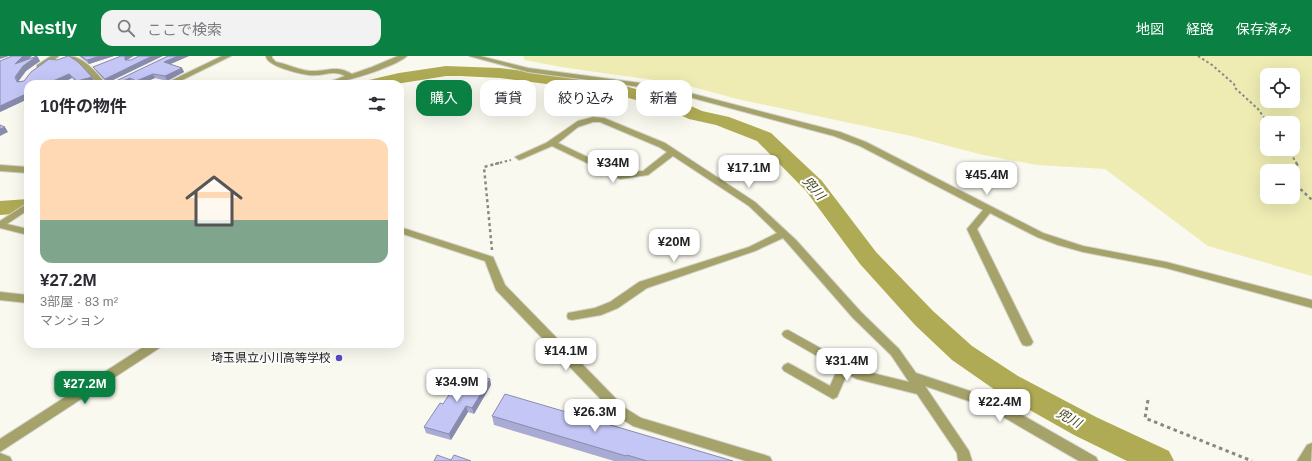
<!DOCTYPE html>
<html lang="ja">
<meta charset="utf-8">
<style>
:root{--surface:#fff;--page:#f2f2f3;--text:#2b2b33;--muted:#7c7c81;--line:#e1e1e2;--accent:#0b8043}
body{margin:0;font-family:Arial,"Noto Sans JP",sans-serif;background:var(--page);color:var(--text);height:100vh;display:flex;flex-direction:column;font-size:15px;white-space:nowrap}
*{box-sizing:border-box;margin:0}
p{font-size:13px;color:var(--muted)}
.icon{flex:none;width:22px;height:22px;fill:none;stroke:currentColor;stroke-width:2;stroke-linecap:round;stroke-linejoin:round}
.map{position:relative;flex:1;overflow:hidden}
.panel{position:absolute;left:24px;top:24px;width:380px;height:268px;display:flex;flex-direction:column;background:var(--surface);border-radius:12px;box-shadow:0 4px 16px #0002}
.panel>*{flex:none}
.banner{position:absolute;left:416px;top:24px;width:380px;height:36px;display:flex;gap:8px}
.tools{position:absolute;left:1260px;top:12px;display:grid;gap:8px}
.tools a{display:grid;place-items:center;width:40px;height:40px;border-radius:8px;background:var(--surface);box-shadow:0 4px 16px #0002;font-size:20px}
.price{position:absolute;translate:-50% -34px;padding:0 9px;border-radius:8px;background:#fff;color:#222;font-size:13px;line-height:26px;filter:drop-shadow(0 1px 2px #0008)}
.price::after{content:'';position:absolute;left:50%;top:24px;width:12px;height:9px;margin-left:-6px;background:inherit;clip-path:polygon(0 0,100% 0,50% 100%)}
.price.on{background:var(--accent);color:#fff}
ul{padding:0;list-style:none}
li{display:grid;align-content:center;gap:8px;height:212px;padding:0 16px}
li+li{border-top:1px solid var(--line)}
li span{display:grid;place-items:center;height:124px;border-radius:12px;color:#555}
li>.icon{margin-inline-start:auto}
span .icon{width:72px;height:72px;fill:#fffc;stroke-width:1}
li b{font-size:17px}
h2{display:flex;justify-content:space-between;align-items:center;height:48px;padding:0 16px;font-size:17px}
.chip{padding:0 14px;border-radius:12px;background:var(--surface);box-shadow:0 4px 16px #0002;font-size:14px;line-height:36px}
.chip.on{background:var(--accent);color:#fff}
header{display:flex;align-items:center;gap:24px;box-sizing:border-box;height:56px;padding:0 20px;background:var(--accent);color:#fff}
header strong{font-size:19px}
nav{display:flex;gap:22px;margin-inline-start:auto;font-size:14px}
.search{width:280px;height:36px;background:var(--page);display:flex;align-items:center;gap:10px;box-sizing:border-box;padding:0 14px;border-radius:12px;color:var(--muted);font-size:15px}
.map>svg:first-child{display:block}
.green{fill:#eeecb3;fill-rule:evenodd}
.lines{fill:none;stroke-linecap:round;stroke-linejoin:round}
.river{fill:#afab54;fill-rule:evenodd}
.minor-casing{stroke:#d3d3cb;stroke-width:2}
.path-far2{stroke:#898983;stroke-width:2;stroke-dasharray:2.5 2.5;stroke-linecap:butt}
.path-far1{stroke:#898983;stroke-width:2.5;stroke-dasharray:3 3;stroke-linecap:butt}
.path{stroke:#898983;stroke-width:3;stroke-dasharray:3.5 3.5;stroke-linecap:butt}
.minor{fill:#a5a26a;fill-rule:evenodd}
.wall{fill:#a9abd4}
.shaded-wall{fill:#898bac}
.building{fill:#c4c7f6;stroke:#898bac}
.poi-dot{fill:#574bc2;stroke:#fffffe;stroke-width:1.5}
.labels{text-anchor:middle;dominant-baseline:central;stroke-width:4;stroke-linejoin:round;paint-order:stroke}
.poi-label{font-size:12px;fill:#252522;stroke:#fffffe;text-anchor:end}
.water-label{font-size:13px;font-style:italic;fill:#45431e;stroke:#fffffe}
</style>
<header>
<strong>Nestly</strong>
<div class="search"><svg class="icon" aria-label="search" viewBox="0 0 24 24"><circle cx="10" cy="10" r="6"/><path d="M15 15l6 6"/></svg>ここで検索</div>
<nav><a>地図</a><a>経路</a><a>保存済み</a></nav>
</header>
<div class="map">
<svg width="1312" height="405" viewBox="0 0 1312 405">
<rect width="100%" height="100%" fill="#f9f9f0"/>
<path class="green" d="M523,0H1312V220L1208,190L1105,113L1037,109L983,99L911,80L737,43L682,28L561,11L525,4ZM1267,19H1293V45H1267ZM1267,67H1293V93H1267ZM1267,115H1293V141H1267Z"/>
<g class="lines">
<path class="river" d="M446,10L500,12L610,26L680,45L702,55L729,61L771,77L822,125L876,196L933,255L972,290L1018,320L1096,361L1169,395L1174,405H1127L1074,379L998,336L952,304L915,269L860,208L806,135L757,85L716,69L689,63L667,53L608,36L500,22L460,20H446L396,28H366L369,24L399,17Z
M28,143V157L0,159V145Z"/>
<g class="minor-casing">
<path id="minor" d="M51,0H59L43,13H37V9Z
M68,0C83,0 96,16 106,28H98L82,10Z
M222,0H231L174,28H164Z
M266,0H272V2L276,6C287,8 299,14 310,15C327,16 335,8 352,18L372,11L398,0H407C395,11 341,28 324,28L345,20C333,13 322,21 309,19C300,18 266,10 266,0Z
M469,0H480L528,12L663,30L840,76L866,86L1043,177L1083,190L1166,206L1312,244V252L1166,212L1083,196L1058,189L1037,181L990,157L977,173L1033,286L1031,289L1027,290L1023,289L1021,286L967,173L983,154L860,90L834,80L663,34L528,16Z
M593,61L604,62L665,87L755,146L796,184L861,256L899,293L916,317L994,343L1096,401L1098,405H1079L986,351L925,330L969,395L972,405H958L957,397L917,338L857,323L847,318L837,341L833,343L784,315L782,312L784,309L788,307L792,309L830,330L838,312L784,281L782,278L784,275L788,274L860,314L909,326L891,299L853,262L783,182L755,195L647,232L618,252L601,259L572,264L568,263L567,260L568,257L595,252L610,246L639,226L749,191L777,177L749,150L673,100L648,119L620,123L552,90L522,103L519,104L515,101L546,87L578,65ZM593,66H600L659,91L667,96L643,115L621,117L558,87L578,71Z
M0,109L28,111V117L0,115Z
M28,147V154L7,168L28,173V179L0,172V165Z
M400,171L493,201L505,229L625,352L641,362L765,399L770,401L772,405H746L633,370L617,360L496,234L485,205L400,177Z
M0,236L28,239V247L0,244Z
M148,288H163L161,291L0,396V383Z
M1312,387L1311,405H1297L1307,389Z
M0,397L10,401L12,405H0Z"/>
</g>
<path class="path-far2" d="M1198,0L1212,9L1234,28L1235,32L1258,53L1268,67
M1288,93L1297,108
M495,108L511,104"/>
<path class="path-far1" d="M1297,107V115L1293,126L1312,144
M492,194L484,111L499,107"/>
<path class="path" d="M1148,344L1145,362L1252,405"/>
<use href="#minor" class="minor"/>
</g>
<path class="wall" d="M37,0L40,5L26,15L18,25H24L49,3L92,21L95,26L88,28H78L72,22L0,56L28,4Z
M79,0H114L89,8L80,1Z
M168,0H189L170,8L182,12L184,16L167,25L155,22L140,28H136L132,26L127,28H111L109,26L107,27L96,15L93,11L127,4L110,25H116Z
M490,323L491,329L474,358L468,356L451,384L426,377L424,371L443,348Z
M492,360L733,405H614L494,369Z"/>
<path class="shaded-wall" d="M0,0H9L0,3Z
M23,0H32L18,13L15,8Z
M37,0L40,5L26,15L18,26L20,30L15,21L23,10Z
M100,0H114L89,8L87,4Z
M125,0H134L127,4V8L125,4Z
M152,0H163L107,27L105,23Z
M178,0H189L166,10L164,6Z
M182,12L184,16L167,25L165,20Z
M69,18L72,22L60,28H46Z
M153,18L155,22L140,28H138L136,25Z
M92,21L95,26L88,28H79L77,25Z
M130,22L132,26L127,28H115Z
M28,37V43L0,56V50Z
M5,71L8,76L0,80V73Z
M490,323L491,329L474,358L472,352Z
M466,350L468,356L451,384L449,378Z"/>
<path class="building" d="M12,0H23L15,8L37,0L23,10L15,21L17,26L24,25L31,16L49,3L57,4L68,0H69L78,6L92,21L77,25L69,18L46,28H28V37L0,50V5Z
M81,0H100L87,4Z
M121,0H125V4H131L139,0H152L105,23L93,11Z
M168,0H178L164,6L182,12L165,20L153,18L136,25L130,22L115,28L109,25H116Z
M0,69L5,71L0,73Z
M464,316L490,323L472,352L466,350L449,378L424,371L440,347L443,348Z
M505,338L733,405H647L627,399L626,400L492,360Z
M437,399L451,404L454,399L471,405H434Z"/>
<circle class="poi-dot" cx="339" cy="302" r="4"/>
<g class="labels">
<g class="poi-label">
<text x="331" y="302">埼玉県立小川高等学校</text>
</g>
<g class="water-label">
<text transform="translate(814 132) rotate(49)">兜川</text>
<text transform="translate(1069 362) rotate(29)">兜川</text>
</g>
</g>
</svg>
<div class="tools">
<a><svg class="icon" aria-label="locate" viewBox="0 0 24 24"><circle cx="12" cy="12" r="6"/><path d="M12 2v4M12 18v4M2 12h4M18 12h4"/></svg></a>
<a>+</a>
<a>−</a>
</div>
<b class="price" style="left:613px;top:128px">¥34M</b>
<b class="price" style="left:749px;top:133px">¥17.1M</b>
<b class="price" style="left:987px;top:140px">¥45.4M</b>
<b class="price" style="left:674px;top:207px">¥20M</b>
<b class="price" style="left:566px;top:316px">¥14.1M</b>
<b class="price" style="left:847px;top:326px">¥31.4M</b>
<b class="price" style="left:457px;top:347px">¥34.9M</b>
<b class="price on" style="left:85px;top:349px">¥27.2M</b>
<b class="price" style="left:1000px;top:367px">¥22.4M</b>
<b class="price" style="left:595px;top:377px">¥26.3M</b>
<div class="banner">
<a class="chip on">購入</a>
<a class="chip">賃貸</a>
<a class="chip">絞り込み</a>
<a class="chip">新着</a>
</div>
<section class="panel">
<h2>10件の物件<svg class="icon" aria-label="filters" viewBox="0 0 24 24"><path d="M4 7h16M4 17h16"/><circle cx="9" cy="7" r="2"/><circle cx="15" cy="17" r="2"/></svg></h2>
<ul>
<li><span style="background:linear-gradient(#ffd9b3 65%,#7fa58c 0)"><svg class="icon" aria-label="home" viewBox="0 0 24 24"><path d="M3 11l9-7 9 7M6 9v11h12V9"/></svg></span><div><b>¥27.2M</b><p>3部屋 · 83 m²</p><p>マンション</p></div></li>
</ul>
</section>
</div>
